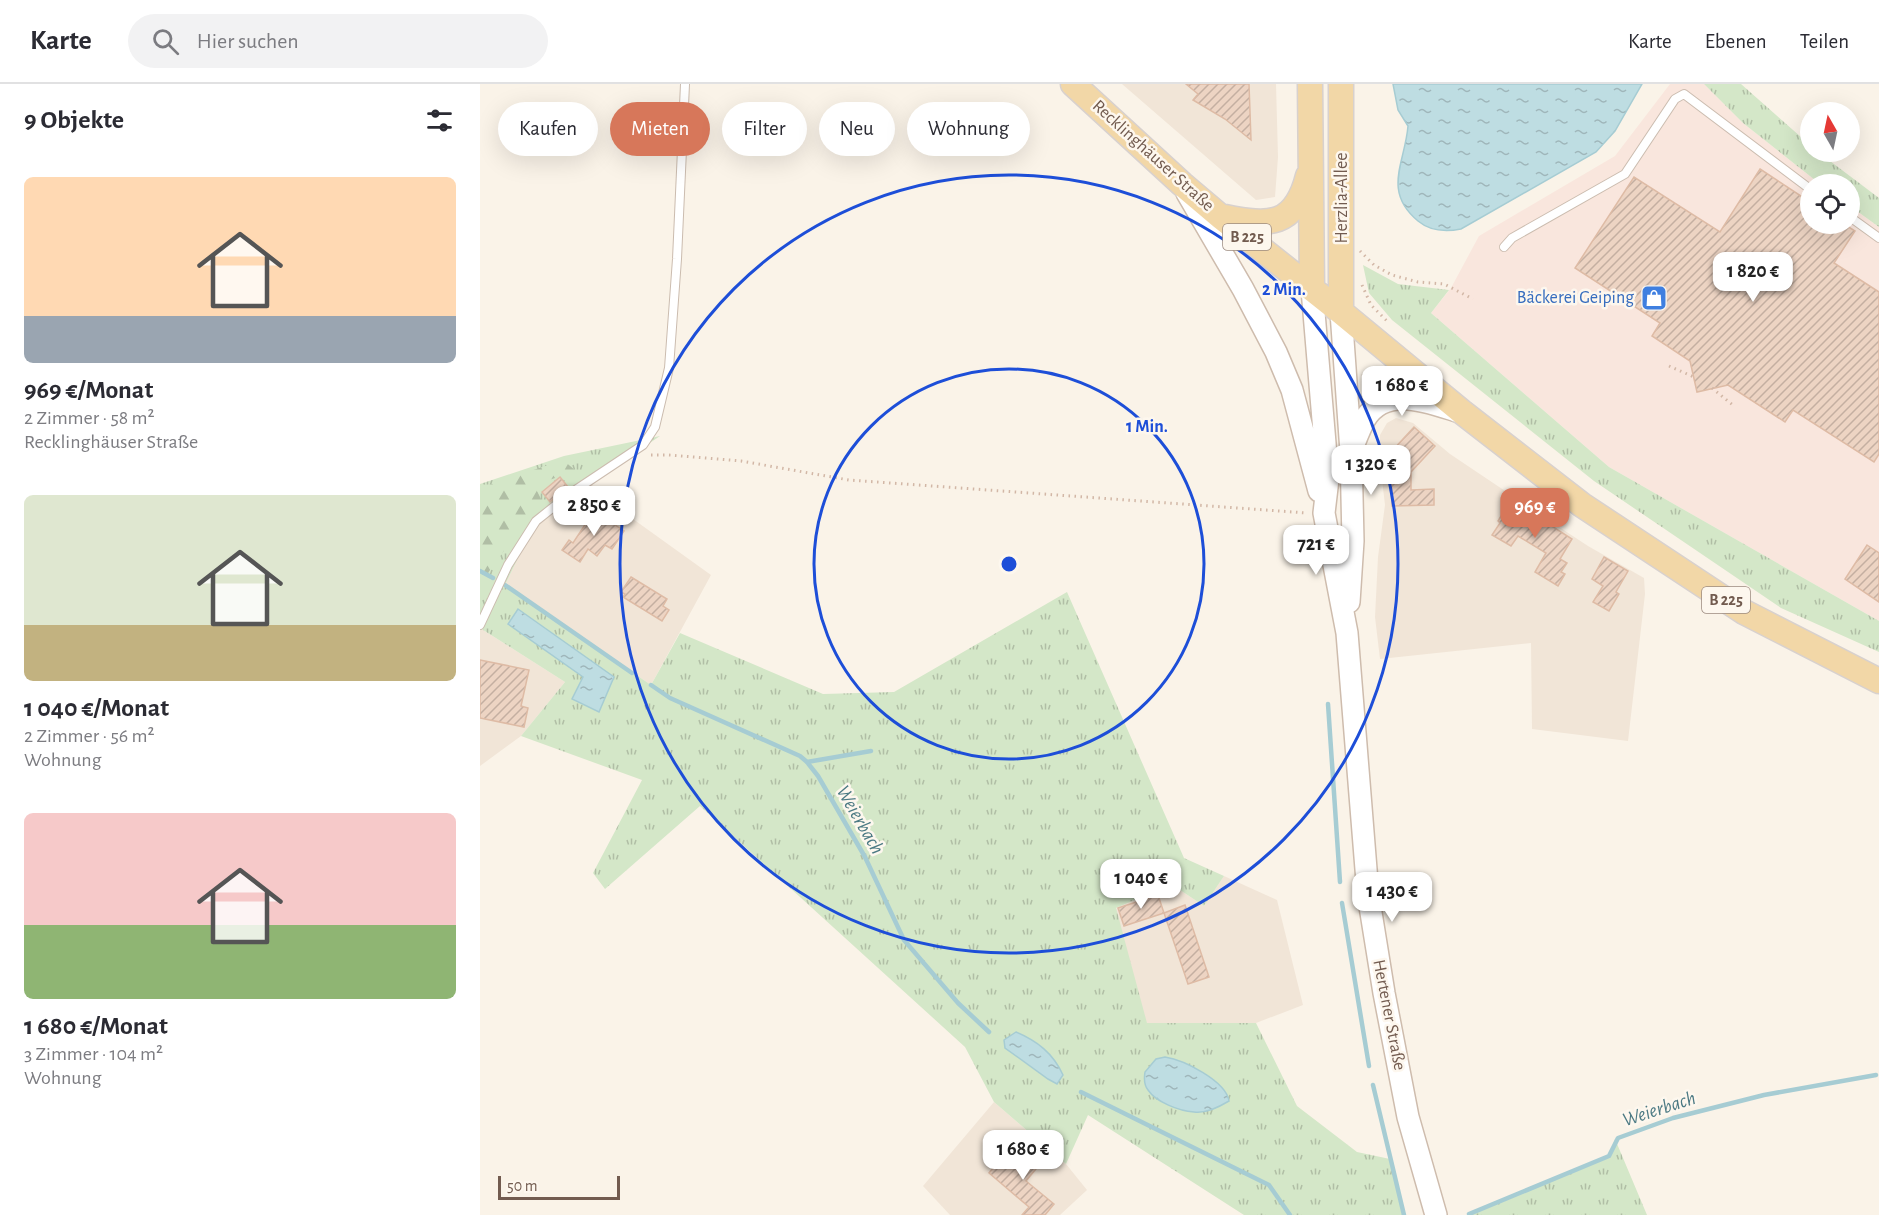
<!DOCTYPE html>
<html lang="de">
<meta charset="utf-8">
<style>
:root{--surface:#fff;--page:#f2f2f3;--text:#2b2b33;--muted:#7c7c81;--line:#e1e1e2;--accent:#d7775a}
body{margin:0;font-family:"Alegreya Sans",sans-serif;background:var(--page);color:var(--text);height:100vh;display:flex;flex-direction:column;font-size:22px;white-space:nowrap}
*{box-sizing:border-box;margin:0}
p{font-size:20px;color:var(--muted)}
.icon{flex:none;width:33px;height:33px;fill:none;stroke:currentColor;stroke-width:2;stroke-linecap:round;stroke-linejoin:round}
.map{position:relative;flex:1;overflow:hidden}
.sheet{display:flex;flex-direction:column;background:var(--surface);width:480px}
.sheet>*{flex:none}
.guide{position:absolute;left:18px;top:18px;width:570px;height:54px;display:flex;gap:12px}
.needle{width:39px;rotate:351deg}
.fabs{position:absolute;left:1320px;top:18px;display:grid;gap:12px}
.fabs a{display:grid;place-items:center;width:60px;height:60px;border-radius:50%;background:var(--surface);box-shadow:0 6px 24px #0002;font-size:30px}
.scale{position:absolute;left:18px;bottom:15px;width:122px;box-sizing:border-box;padding-left:6px;border:3px solid #725b4f;border-top:0;font-size:16px;line-height:21px;white-space:nowrap;color:#725b4f;-webkit-text-stroke:4px #fdf7ee;paint-order:stroke}
.price{position:absolute;translate:-50% -51px;padding:0 14px;border-radius:12px;background:#fff;color:#222;font-size:20px;line-height:39px;filter:drop-shadow(0 2px 3px #0008)}
.price::after{content:'';position:absolute;left:50%;top:36px;width:18px;height:14px;margin-left:-9px;background:inherit;clip-path:polygon(0 0,100% 0,50% 100%)}
.price.selected{background:var(--accent);color:#fff}
ul{padding:0;list-style:none}
li{display:grid;align-content:center;gap:12px;height:318px;padding:0 24px}
li span{display:grid;place-items:center;height:186px;border-radius:9px;color:#555}
li>.icon{margin-inline-start:auto}
span .icon{width:108px;height:108px;fill:#fffc;stroke-width:1}
li b{font-size:26px}
h2{display:flex;justify-content:space-between;align-items:center;height:72px;padding:0 24px;font-size:26px}
.chip{padding:0 21px;border-radius:27px;background:var(--surface);box-shadow:0 6px 24px #0002;font-size:21px;line-height:54px}
.chip.selected{background:var(--accent);color:#fff}
header{display:flex;align-items:center;gap:36px;box-sizing:border-box;height:84px;padding:0 30px;background:var(--surface);border-bottom:2px solid var(--line)}
header strong{font-size:28px}
nav{display:flex;gap:33px;margin-inline-start:auto;font-size:21px}
.search{width:420px;height:54px;background:var(--page);display:flex;align-items:center;gap:15px;box-sizing:border-box;padding:0 21px;border-radius:33px;color:var(--muted);font-size:22px}
main{display:flex;flex:1;min-height:0}
.map>svg:first-child{display:block}
.residential{fill:#f1e5d7}
.commercial{fill:#f9e6dd}
.grass{fill:url(#grass-tufts)}
.forest{fill:url(#forest-firs)}
.water{fill:url(#water-ripples);stroke:#a6ccd3;stroke-width:1.5}
.lines{fill:none;stroke-linecap:round;stroke-linejoin:round}
.stream{stroke:#a6ccd3;stroke-width:4.5}
.building{fill:url(#building-hatch);stroke:#debba5;stroke-width:1.5}
.service-casing{stroke:#cbbcaf;stroke-width:10}
.secondary-casing{stroke:#cebcad;stroke-width:24}
.primary-casing{stroke:#d8d1ce;stroke-width:27}
.path{stroke:#d2b7a6;stroke-width:3;stroke-dasharray:1.5 4.5;stroke-linecap:butt}
.service{stroke:#fff;stroke-width:8}
.secondary{stroke:#fff;stroke-width:21}
.primary{stroke:#f2d7a7;stroke-width:24}
.ring{fill:none;stroke:#1d4ed8;stroke-width:3}
.labels{text-anchor:middle;dominant-baseline:central;stroke-width:5;stroke-linejoin:round;paint-order:stroke}
.shield{fill:#fdf7ee;stroke:#9c8a7f;stroke-width:1.5}
.shield-label{font-size:16px;font-weight:bold;fill:#725b4f}
.street-label{font-size:18px;fill:#725b4f;stroke:#fdf7ee}
.shop-label{font-size:18px;fill:#366cbe;stroke:#fdf7ee;text-anchor:end}
.water-label{font-size:20px;font-style:italic;fill:#4b7983;stroke:#fdf7ee}
.centre{fill:#1d4ed8;stroke:#fdf7ee;stroke-width:3}
.ring-label{font-size:18px;text-anchor:middle;font-weight:bold;fill:#1d4ed8;stroke:#fdf7ee;stroke-width:5;stroke-linejoin:round;paint-order:stroke}
</style>
<header>
<strong>Karte</strong>
<div class="search"><svg class="icon" aria-label="search" viewBox="0 0 24 24"><circle cx="10" cy="10" r="6"/><path d="M15 15l6 6"/></svg>Hier suchen</div>
<nav><a>Karte</a><a>Ebenen</a><a>Teilen</a></nav>
</header>
<main>
<section class="sheet">
<h2>9 Objekte<svg class="icon" aria-label="filters" viewBox="0 0 24 24"><path d="M4 7h16M4 17h16"/><circle cx="9" cy="7" r="2"/><circle cx="15" cy="17" r="2"/></svg></h2>
<ul>
<li><span style="background:linear-gradient(#ffd9b3 75%,#9aa5b1 0)"><svg class="icon" aria-label="home" viewBox="0 0 24 24"><path d="M3 11l9-7 9 7M6 9v11h12V9"/></svg></span><div><b>969 €/Monat</b><p>2 Zimmer · 58 m²</p><p>Recklinghäuser Straße</p></div></li>
<li><span style="background:linear-gradient(#dfe7d0 70%,#c2b280 0)"><svg class="icon" aria-label="home" viewBox="0 0 24 24"><path d="M3 11l9-7 9 7M6 9v11h12V9"/></svg></span><div><b>1 040 €/Monat</b><p>2 Zimmer · 56 m²</p><p>Wohnung</p></div></li>
<li><span style="background:linear-gradient(#f6c9c9 60%,#8fb573 0)"><svg class="icon" aria-label="home" viewBox="0 0 24 24"><path d="M3 11l9-7 9 7M6 9v11h12V9"/></svg></span><div><b>1 680 €/Monat</b><p>3 Zimmer · 104 m²</p><p>Wohnung</p></div></li>
</ul>
</section>
<div class="map">
<svg width="1399" height="1131" viewBox="0 0 1399 1131">
<defs>
<pattern id="grass-tufts" width="24" height="20" patternUnits="userSpaceOnUse" patternTransform="scale(1.5)"><rect width="24" height="20" fill="#d4e7c8"/><path d="M3 7l-1-3M5 7V3M7 7l1-3M15 17l-1-3M17 17v-4M19 17l1-3" fill="none" stroke="#b0bea5"/></pattern>
<pattern id="forest-firs" width="22" height="20" patternUnits="userSpaceOnUse" patternTransform="scale(1.5)"><rect width="22" height="20" fill="#d4e7c8"/><path d="M5 1l3.5 6h-7zM16 11l3.5 6h-7z" fill="#b0bea5"/></pattern>
<pattern id="water-ripples" width="26" height="14" patternUnits="userSpaceOnUse" patternTransform="scale(1.5)"><rect width="26" height="14" fill="#bedde2"/><path d="M2 4q2-2 4 0t4 0M15 11q2-2 4 0t4 0" fill="none" stroke="#9fb6ba"/></pattern>
<pattern id="building-hatch" width="6" height="6" patternUnits="userSpaceOnUse" patternTransform="scale(1.5)"><rect width="6" height="6" fill="#edd4c3"/><path d="M-1 1l2-2M0 6l6-6M5 7l2-2" fill="none" stroke="#c4afa1"/></pattern>
</defs>
<rect width="100%" height="100%" fill="#faf3e8"/>
<path class="residential" d="M642,0H796L798,73L795,113L776,116Z
M916,334L933,339L970,370L1061,431L1108,462L1164,494L1165,510L1148,657L1052,645L1051,559L900,575L895,533L898,473L905,421L900,378V351L907,339Z
M111,396L114,407L231,491L171,601L25,501L56,437Z
M0,544L85,598L41,652L0,682Z
M744,792L797,816L823,921L776,939L667,940L625,833L654,811L691,800L724,822Z
M514,1018L586,1080L607,1106L580,1131H470L443,1102Z"/>
<path class="commercial" d="M1190,0H1224L1263,39L1340,100H1330V140H1370V122L1399,143V537L1129,383L951,229L971,204L999,152L1135,72Z"/>
<path class="grass" d="M1224,0H1261L1330,61V68H1338L1399,114V143L1370,122V100H1340L1263,39Z
M883,181L918,200L969,206L951,229L1129,383L1399,537V568L1301,524L1114,397L912,236L889,209Z
M180,352L56,437L25,501L171,601L200,549L343,610L414,608L587,508L704,774L744,792L724,822L691,800L636,824L667,939H776L817,1022L877,1068L910,1075L924,1131H764L608,1031L586,1080L514,1018L485,963L220,722L125,805L113,789L162,696L41,652L85,598L0,544V400L84,372Z
M1135,1055L1167,1131H987L1129,1072Z"/>
<path class="forest" d="M83,376L96,387L54,401L64,421L49,432L0,500V404Z"/>
<path class="water" d="M913,0H1162L1135,47L1116,68L981,145C966,148 950,147 938,137C902,107 925,79 928,42L918,26Z
M38,525L134,593L119,628L92,615L103,593L28,540Z
M536,948C557,957 573,969 583,991L577,1000L568,995L525,964L524,956Z
M685,973C704,976 746,997 749,1017C739,1023 726,1030 714,1028C699,1027 676,1018 668,1006C664,1001 664,994 665,988L676,975Z"/>
<g class="lines">
<path class="stream" d="M0,487L13,494
M25,501L152,589
M171,601L190,614L320,672L327,678L338,692L385,773L424,856L478,919L509,948
M848,620L860,798
M327,678L391,667
M862,819L889,982
M893,1001L924,1131
M601,1008L789,1101L810,1131
M989,1130L1129,1072L1138,1054L1193,1034L1284,1011L1396,991"/>
</g>
<path class="building" d="M706,0H769L771,56L745,35L713,16L718,10Z
M1280,85L1330,118V140H1364L1375,147L1354,179L1399,208V370L1394,378L1313,326L1305,338L1248,301L1217,308L1210,277L1172,252L1180,239L1095,184L1154,93L1240,148Z
M934,343L955,362L931,388V406L954,405V421L912,422L911,368Z
M80,393L88,403L70,418L62,408Z
M1031,416L1092,455L1080,475L1087,479L1081,488L1085,490L1078,502L1055,488L1066,469L1038,452L1031,462L1012,451L1020,439L1018,437Z
M114,427L144,447L132,465L125,461L117,472L108,465L100,478L82,466L89,456L93,459Z
M1387,461L1399,469V518L1365,495Z
M1124,473L1148,487L1136,508L1139,510L1129,527L1113,518L1123,502L1112,495Z
M151,493L187,515L183,522L189,526L182,537L143,513L145,510L141,508Z
M0,576L49,586L41,622L48,624L44,643L0,634Z
M678,811L684,829L644,842L638,824Z
M705,821L729,893L708,900L684,829Z
M552,1064L565,1074L546,1097L574,1120L565,1131H542L549,1123L509,1089L526,1068L540,1079Z"/>
<g class="lines">
<g class="service-casing">
<path id="service" d="M1370,133L1399,154
M1024,163L1032,154L1145,90L1195,15L1204,10L1330,105
M0,541L28,481L56,437L91,409L163,361L175,343L189,284L197,175L205,0"/>
</g>
<g class="secondary-casing">
<path id="secondary" d="M707,109L763,205L796,268L812,306L839,407
M832,205L848,395L844,429L867,549L888,810L904,909L928,1033L956,1131
M861,228L871,368L873,457L869,518
M872,365C876,355 880,344 885,335C906,300 950,319 980,328"/>
</g>
<g class="primary-casing">
<path id="primary" d="M593,0L702,100L741,133L861,228L982,328L1102,421L1264,528L1399,597
M830,0L832,205
M861,0V228
M745,133C789,142 815,143 828,92"/>
</g>
<path class="path" d="M880,167L894,181L912,191L938,198L964,200L993,215
M882,201L891,221L909,239
M1189,282L1214,293
M882,292L886,291L894,281
M1232,304L1254,322
M171,371H189L261,377L369,396L827,429"/>
<use href="#service" class="service"/>
<use href="#secondary" class="secondary"/>
<use href="#primary" class="primary"/>
</g>
<g class="ring">
<circle cx="529" cy="480" r="195"/>
<circle cx="529" cy="480" r="389"/>
</g>
<defs>
<g id="shop-square" transform="scale(1.35)"><rect x="-9" y="-9" width="18" height="18" rx="4" fill="#3f7fe0" stroke="#fdf7ee"/><path d="M-5-2.5h2.3a2.7 3.5 0 0 1 5.4 0H5L5.5 6h-11ZM-1.5-2.5h3a1.5 2.3 0 0 0-3 0Z" fill="#fff"/></g>
</defs>
<g fill-rule="evenodd">
<use href="#shop-square" x="1174" y="214"/>
</g>
<g class="labels">
<g class="shield">
<rect x="743" y="140" width="48" height="26" rx="4.5"/>
<rect x="1222" y="503" width="48" height="26" rx="4.5"/>
</g>
<g class="shield-label">
<text x="767" y="153">B 225</text>
<text x="1246" y="516">B 225</text>
</g>
<g class="street-label">
<text transform="translate(673 72) rotate(42)">Recklinghäuser Straße</text>
<text transform="translate(862 114) rotate(-90)">Herzlia-Allee</text>
<text transform="translate(909 931) rotate(79)">Hertener Straße</text>
</g>
<g class="shop-label">
<text x="1154" y="214">Bäckerei Geiping</text>
</g>
<g class="water-label">
<text transform="translate(380 736) rotate(60)">Weierbach</text>
<text transform="translate(1179 1025) rotate(-18)">Weierbach</text>
</g>
</g>
<circle cx="529" cy="480" r="9" class="centre"/>
<g class="ring-label">
<text x="804" y="211">2 Min.</text>
<text x="667" y="348">1 Min.</text>
</g>
</svg>
<div class="fabs">
<a><svg class="needle" viewBox="-14 -14 28 28"><path d="M0-13l5 13h-10z" fill="#e53935"/><path d="M0 13l5-13h-10z" fill="#7c7c81"/></svg></a>
<a><svg class="icon" aria-label="locate" viewBox="0 0 24 24"><circle cx="12" cy="12" r="6"/><path d="M12 2v4M12 18v4M2 12h4M18 12h4"/></svg></a>
</div>
<div class="scale">50 m</div>
<b class="price" style="left:1273px;top:219px">1 820 €</b>
<b class="price" style="left:922px;top:333px">1 680 €</b>
<b class="price" style="left:891px;top:412px">1 320 €</b>
<b class="price" style="left:114px;top:453px">2 850 €</b>
<b class="price selected" style="left:1055px;top:455px">969 €</b>
<b class="price" style="left:836px;top:492px">721 €</b>
<b class="price" style="left:661px;top:826px">1 040 €</b>
<b class="price" style="left:912px;top:839px">1 430 €</b>
<b class="price" style="left:543px;top:1097px">1 680 €</b>
<div class="guide">
<a class="chip">Kaufen</a>
<a class="chip selected">Mieten</a>
<a class="chip">Filter</a>
<a class="chip">Neu</a>
<a class="chip">Wohnung</a>
</div>
</div>
</main>
